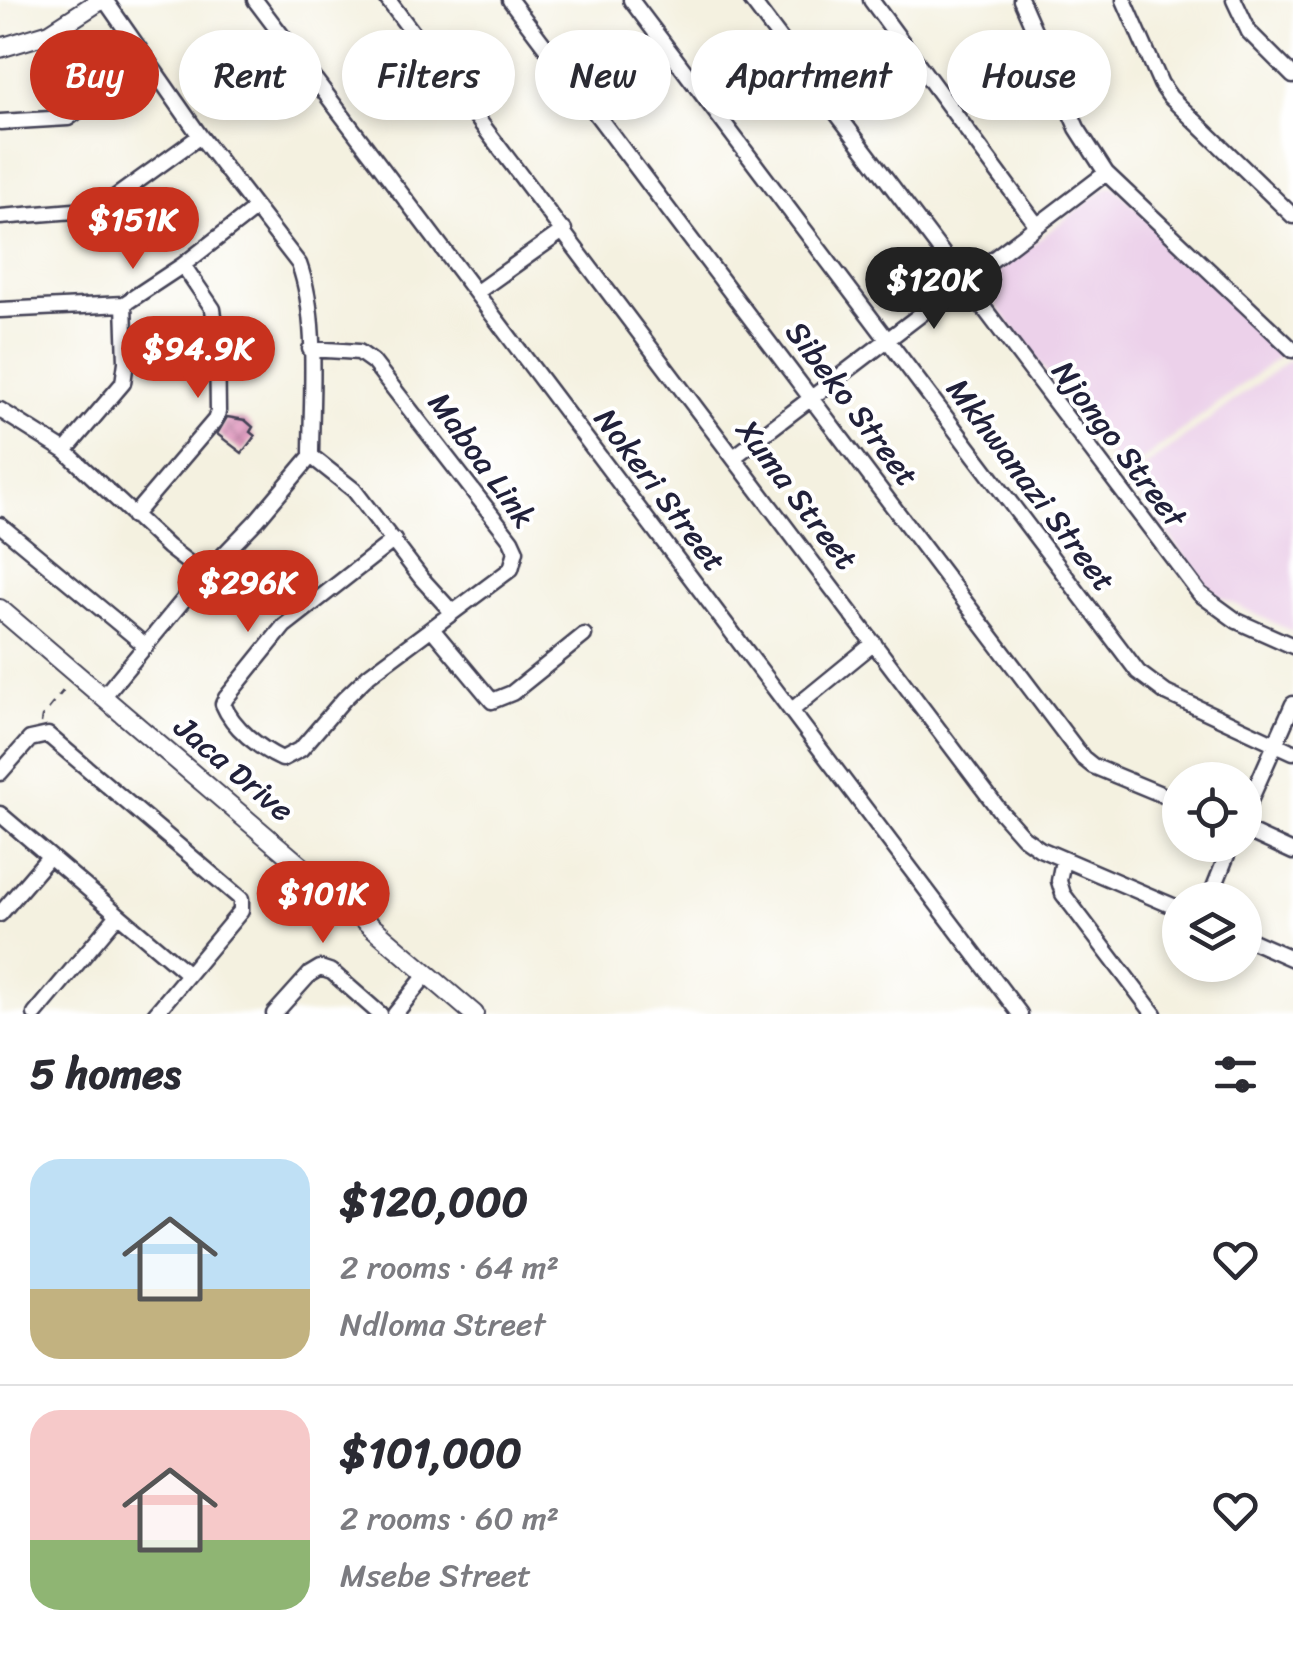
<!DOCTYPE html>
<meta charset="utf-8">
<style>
:root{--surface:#fff;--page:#f7f7f7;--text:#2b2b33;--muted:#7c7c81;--line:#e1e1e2;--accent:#c8321e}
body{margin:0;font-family:Sriracha,sans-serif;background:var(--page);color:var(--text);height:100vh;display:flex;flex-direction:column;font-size:38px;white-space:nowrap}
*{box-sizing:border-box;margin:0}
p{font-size:32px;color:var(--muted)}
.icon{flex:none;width:55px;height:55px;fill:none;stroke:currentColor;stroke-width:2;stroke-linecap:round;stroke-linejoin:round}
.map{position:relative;height:1014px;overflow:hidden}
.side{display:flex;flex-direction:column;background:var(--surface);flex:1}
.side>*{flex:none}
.hud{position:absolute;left:30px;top:30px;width:1235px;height:90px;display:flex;gap:20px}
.controls{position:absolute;left:1162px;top:762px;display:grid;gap:20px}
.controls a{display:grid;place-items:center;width:100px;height:100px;border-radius:50%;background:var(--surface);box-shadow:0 5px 15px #0003;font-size:50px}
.price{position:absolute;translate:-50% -85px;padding:0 22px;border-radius:35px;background:var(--accent);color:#fff;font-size:32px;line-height:65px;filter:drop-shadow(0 2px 5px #0008)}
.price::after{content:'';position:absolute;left:50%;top:60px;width:30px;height:22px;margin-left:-15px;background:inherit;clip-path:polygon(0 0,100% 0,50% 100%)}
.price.on{background:#222;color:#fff}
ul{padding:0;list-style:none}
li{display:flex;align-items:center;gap:30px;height:250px;padding:0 30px}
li+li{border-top:2px solid var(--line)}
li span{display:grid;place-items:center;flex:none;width:280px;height:200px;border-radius:30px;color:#555}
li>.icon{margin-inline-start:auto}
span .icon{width:120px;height:120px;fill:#fffc;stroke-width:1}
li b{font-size:42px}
h2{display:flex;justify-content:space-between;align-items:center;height:120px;padding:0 30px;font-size:42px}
.tag{padding:0 35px;border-radius:45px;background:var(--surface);box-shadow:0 5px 15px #0003;font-size:35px;line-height:90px}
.tag.on{background:var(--accent);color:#fff}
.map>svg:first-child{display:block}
.built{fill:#ecd1ea}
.building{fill:url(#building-cross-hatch)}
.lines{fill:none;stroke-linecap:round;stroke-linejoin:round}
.minor-casing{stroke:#424154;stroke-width:19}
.tertiary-casing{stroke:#424154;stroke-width:22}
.path{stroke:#424154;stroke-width:2.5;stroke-dasharray:8 8;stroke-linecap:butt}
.minor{stroke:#fff;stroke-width:14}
.tertiary{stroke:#fff;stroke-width:18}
.labels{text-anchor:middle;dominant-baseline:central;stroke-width:8;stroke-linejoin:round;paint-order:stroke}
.street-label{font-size:32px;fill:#22223b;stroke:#fff}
</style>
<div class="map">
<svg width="1293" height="1014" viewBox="0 0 1293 1014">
<defs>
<pattern id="building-cross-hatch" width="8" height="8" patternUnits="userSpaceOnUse" patternTransform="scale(2.5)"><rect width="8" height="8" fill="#df94bc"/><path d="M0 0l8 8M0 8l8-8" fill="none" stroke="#b4789a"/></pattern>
</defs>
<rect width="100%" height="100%" fill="#fff"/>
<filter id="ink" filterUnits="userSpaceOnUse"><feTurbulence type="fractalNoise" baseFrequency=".01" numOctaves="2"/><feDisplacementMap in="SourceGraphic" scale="20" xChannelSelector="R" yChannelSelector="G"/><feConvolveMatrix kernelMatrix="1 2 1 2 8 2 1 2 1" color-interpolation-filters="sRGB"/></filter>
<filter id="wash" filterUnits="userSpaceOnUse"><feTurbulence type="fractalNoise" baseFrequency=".0048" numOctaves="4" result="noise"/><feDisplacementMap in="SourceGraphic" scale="40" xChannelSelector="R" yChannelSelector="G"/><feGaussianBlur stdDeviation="2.25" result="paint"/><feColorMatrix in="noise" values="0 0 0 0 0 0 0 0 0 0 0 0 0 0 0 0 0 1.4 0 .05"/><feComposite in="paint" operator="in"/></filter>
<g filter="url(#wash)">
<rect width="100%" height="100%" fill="#f4f1e0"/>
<path class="built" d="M1114,186L1284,353L1123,475L983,288L987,279L1107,187Z
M1289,360L1293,363V632L1213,594L1127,480Z"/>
<g id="blocks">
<path class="building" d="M227,417L245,420L253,427L250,432L255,436L242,453L217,434Z"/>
</g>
</g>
<g filter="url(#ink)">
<use href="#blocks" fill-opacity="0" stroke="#424154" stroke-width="2.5"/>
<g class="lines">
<g class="minor-casing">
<path id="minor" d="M255,0L1020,1014
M388,0L1000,811L1023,837L1040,849L1180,909
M510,0L1083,758L1093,766L1180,802
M631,0L1138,672L1166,693L1293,752
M751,0L1200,594L1237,621L1293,646
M871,0L1036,224
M1021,0L1077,128L1106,173L1293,350
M1124,0L1161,84L1170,97L1293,216
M1234,0L1249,32L1293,76
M0,122L68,118L146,61
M0,217L99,209L200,136
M477,292L564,230
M0,310L124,304L183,265L256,208
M310,349L359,352L373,362L511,540L516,551L511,569L369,675L344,699L301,749L282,759C259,748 233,728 223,704L226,698L284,626L394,540
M0,410L65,451L168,547L204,575
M65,451L123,383L126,362L124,304
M311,456L354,490L422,579L452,612
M734,457L1106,173
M133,516L215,420L218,412L217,337L213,309L183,265
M0,525L146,646
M432,629L492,701L512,693L584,635
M104,696L204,575L257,520L311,456C311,397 319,319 299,264L200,136L105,0
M792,710L874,643
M0,773L30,739L48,735L241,899V911L155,1014
M1245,812L1293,704
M0,814L188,974
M1245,830L1293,852
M1063,860L1059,881L1063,894L1154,1014
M1209,900L1231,845
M0,914L48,858
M1245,938L1293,959
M35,1014L118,915
M274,1014L310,974L320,968L332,972L380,1014
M395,1014L426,975"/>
</g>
<g class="tertiary-casing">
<path id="tertiary" d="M0,48L50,33L101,0
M0,609L474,1014"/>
</g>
<path class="path" d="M41,723L42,717L67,686"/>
<use href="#minor" class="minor"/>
<use href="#tertiary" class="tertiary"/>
</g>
</g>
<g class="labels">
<g class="street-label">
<text transform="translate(852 404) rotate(53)">Sibeko Street</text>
<text transform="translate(1119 444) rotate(53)">Njongo Street</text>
<text transform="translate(482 460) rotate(54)">Maboa Link</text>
<text transform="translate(1031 485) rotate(53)">Mkhwanazi Street</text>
<text transform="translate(660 490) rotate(53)">Nokeri Street</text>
<text transform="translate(797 495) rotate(53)">Xuma Street</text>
<text transform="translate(234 769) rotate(40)">Jaca Drive</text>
</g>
</g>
</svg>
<div class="controls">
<a><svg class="icon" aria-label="locate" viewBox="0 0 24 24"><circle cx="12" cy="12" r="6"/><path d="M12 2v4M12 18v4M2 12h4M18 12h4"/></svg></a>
<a><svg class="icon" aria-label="layers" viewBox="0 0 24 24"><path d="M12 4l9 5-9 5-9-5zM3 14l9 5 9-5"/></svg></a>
</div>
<b class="price" style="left:133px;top:272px">$151K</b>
<b class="price on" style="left:934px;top:332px">$120K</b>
<b class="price" style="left:198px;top:401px">$94.9K</b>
<b class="price" style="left:248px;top:635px">$296K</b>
<b class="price" style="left:323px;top:946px">$101K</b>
<div class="hud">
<a class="tag on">Buy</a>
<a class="tag">Rent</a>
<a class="tag">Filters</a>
<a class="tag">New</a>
<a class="tag">Apartment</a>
<a class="tag">House</a>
</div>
</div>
<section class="side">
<h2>5 homes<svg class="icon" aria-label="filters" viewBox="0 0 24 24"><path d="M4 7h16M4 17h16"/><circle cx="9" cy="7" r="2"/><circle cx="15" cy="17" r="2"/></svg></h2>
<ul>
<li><span style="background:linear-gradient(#bfe0f5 65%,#c2b280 0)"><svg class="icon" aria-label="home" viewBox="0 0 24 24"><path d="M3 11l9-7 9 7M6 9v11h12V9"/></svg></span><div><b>$120,000</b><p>2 rooms · 64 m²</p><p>Ndloma Street</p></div><svg class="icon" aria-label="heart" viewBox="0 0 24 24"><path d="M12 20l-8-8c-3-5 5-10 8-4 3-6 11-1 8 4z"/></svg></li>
<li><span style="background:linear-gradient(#f6c9c9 65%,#8fb573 0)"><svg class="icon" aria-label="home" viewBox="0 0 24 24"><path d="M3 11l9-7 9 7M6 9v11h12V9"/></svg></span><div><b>$101,000</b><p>2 rooms · 60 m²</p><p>Msebe Street</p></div><svg class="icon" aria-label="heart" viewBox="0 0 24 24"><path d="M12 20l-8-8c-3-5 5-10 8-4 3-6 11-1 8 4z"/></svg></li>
</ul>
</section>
